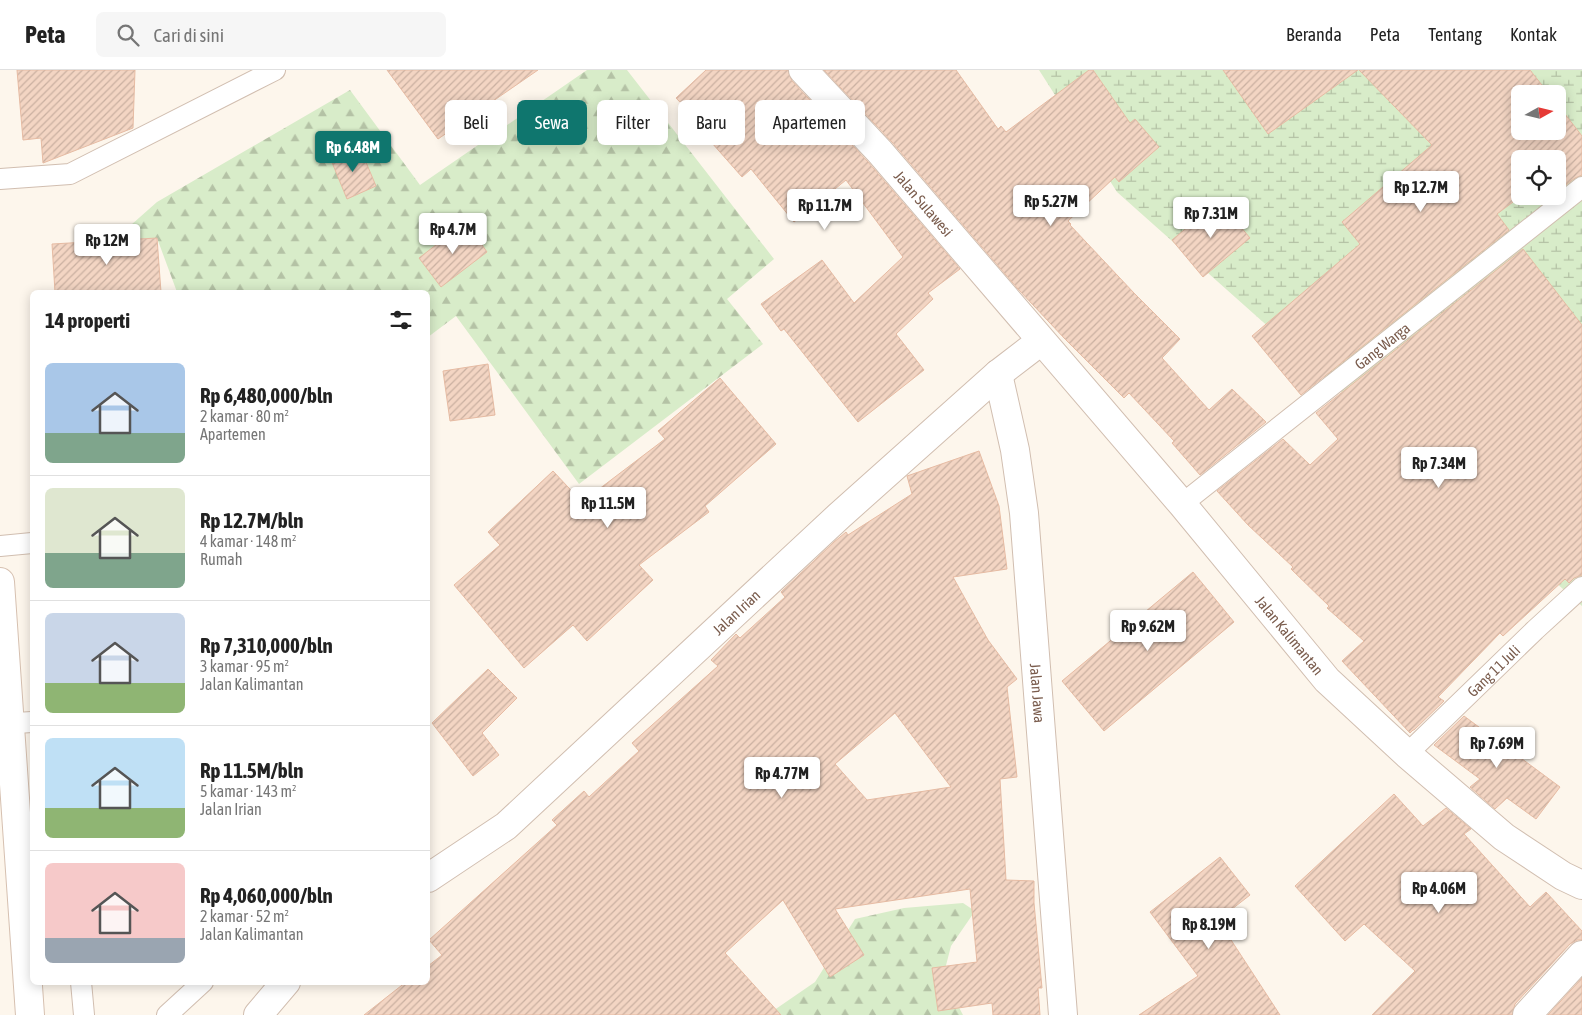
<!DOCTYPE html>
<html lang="id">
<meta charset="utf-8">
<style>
:root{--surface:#fff;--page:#f6f6f6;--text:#222;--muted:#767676;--line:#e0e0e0;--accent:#0f766e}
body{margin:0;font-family:"Asap Condensed",sans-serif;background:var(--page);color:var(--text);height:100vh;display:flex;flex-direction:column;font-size:19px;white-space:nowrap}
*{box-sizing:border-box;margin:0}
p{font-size:16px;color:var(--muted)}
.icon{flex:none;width:28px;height:28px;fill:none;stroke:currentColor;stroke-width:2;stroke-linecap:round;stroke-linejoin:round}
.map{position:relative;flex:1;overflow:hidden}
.side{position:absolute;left:30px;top:220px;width:400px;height:695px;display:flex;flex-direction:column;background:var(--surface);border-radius:8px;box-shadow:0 2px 12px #0003}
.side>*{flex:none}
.banner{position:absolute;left:445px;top:30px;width:475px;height:45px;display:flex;gap:10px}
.needle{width:32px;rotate:82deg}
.controls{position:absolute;left:1511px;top:15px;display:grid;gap:10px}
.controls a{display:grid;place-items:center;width:55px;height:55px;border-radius:8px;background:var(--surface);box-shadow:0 2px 12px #0003;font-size:25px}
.price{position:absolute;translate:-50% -42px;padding:0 11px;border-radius:5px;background:#fff;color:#222;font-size:16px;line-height:32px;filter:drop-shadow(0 1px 2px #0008)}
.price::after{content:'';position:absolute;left:50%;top:30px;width:15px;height:11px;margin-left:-8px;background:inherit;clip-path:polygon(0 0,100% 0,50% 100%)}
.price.on{background:var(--accent);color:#fff}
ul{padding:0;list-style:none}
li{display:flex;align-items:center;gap:15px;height:125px;padding:0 15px}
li+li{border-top:1px solid var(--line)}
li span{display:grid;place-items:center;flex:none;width:140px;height:100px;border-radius:8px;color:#555}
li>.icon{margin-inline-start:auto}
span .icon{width:60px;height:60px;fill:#fffc;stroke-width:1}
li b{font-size:21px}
h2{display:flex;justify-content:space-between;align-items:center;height:60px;padding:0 15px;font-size:21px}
.pill{padding:0 18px;border-radius:8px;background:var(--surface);box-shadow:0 2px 12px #0003;font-size:18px;line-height:45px}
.pill.on{background:var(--accent);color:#fff}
header{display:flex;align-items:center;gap:30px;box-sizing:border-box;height:70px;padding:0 25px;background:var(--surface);border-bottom:1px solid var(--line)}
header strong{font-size:24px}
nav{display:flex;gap:28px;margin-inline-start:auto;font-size:18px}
.search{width:350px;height:45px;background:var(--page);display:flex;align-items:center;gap:12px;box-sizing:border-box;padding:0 18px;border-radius:8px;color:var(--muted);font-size:19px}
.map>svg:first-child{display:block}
.forest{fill:url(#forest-firs)}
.wetland{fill:url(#wetland-marsh);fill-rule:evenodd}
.building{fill:url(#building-hatch);stroke:#e6bba3;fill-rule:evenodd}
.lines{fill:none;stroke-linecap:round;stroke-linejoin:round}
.service-casing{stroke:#d1beb0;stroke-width:22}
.minor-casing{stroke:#d1beb0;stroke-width:30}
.tertiary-casing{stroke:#d1beb0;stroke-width:30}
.secondary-casing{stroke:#d6c0b0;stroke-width:30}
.service{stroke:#fff;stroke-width:20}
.minor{stroke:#fff;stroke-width:28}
.tertiary{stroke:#fff;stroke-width:28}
.secondary{stroke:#fff;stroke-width:28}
.labels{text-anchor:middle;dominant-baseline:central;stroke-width:5;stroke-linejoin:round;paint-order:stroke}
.street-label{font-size:15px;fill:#7a5c4d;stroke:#fffaf3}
</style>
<header>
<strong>Peta</strong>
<div class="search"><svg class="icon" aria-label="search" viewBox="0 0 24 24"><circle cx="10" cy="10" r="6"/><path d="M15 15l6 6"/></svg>Cari di sini</div>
<nav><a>Beranda</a><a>Peta</a><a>Tentang</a><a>Kontak</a></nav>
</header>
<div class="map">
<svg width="1582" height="945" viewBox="0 0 1582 945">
<defs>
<pattern id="forest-firs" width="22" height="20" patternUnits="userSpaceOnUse" patternTransform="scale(1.25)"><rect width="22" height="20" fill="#d8ecc9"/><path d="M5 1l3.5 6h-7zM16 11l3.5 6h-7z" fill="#b4c2a5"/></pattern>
<pattern id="wetland-marsh" width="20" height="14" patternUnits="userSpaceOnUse" patternTransform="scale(1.25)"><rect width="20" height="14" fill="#d8ecc9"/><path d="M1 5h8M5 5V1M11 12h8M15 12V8" fill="none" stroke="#b4c2a5"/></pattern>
<pattern id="building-hatch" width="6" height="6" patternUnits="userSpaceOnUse" patternTransform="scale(1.25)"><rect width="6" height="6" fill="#f3d5c3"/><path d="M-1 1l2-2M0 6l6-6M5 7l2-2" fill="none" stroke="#cab0a1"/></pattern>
</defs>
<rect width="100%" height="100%" fill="#fdf6ec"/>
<path class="forest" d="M587,0H627L774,189L727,229L763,274L579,414L456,246L428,267V222H177L157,168L114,170L157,132L350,20L420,115Z
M963,833L975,841L951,876L943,907L963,945H767L815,912L855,849L904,838Z"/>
<path class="wetland" d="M1039,0H1582V536L1117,122ZM1520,24H1558V61H1520ZM1520,89H1558V126H1520Z"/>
<path class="building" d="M17,0H135L133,58L43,93L41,68L23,70Z
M387,0H538L438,69Z
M706,0H788L792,11L868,92L960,199L928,223L933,229L896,264L924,300L858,352L784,259L781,261L761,234L822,190L854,233L903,187L846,110L794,152L751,99L742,107L704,64L708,61L676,28Z
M824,0H956L998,59L1001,56L1006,62L1089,0H1093L1130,53L1135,49L1159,77L1119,112L1115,107L1068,151L1071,154L1070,155L1134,223L1180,269L1162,288L1209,340L1232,319L1266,352L1200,405L1172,373L1174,371L1129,323L1124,328L1065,269L1018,219L892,72Z
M1223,0H1358L1268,64Z
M1359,0H1530L1549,24H1520V61H1558V35L1582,66V105L1575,108L1559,120L1558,118V89H1520V126H1521L1497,144L1509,160L1301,325L1252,266L1360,174L1342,152L1432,75Z
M360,78L376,116L347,129L331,90Z
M1219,131L1250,168L1203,207L1172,170Z
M466,152L487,182L441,217L419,188Z
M157,168L161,222H55L52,174Z
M1523,179L1582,255V505L1574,508L1569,513L1565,509L1503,566L1500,563L1438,627L1444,631L1414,660H1413L1410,663L1342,591L1364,571L1327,538L1329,536L1291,499L1293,497L1248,455L1217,421L1283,369L1310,395L1338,369L1316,343Z
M488,294L495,345L450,351L443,301Z
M720,308L776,374L705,436L709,442L639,495L653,510L587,571L573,555L524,598L454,515L500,475L488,462L553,401L582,432L665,369L658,361Z
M979,381L999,436L1007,499L953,507L988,570L1017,609L1007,617L1017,707L1000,709L1006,810L1034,811V833L1042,918H1038L1040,945H993L992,933L938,941L932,898L977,892L970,819L835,839L864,885L830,907L783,830L725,883L781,945H364L406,912H428V896L442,885L429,870L557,755L552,750L584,721L589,727L639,681L632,673L718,596L711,590L736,564L740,568L785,527L781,522L834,472L846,462L848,465L912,424L907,406ZM895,643L951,717L867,730L835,694Z
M1193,502L1234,552L1104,661L1062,611Z
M488,599L517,628L482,663L499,685L473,706L432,653Z
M1464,646L1560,717L1536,749L1507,728L1495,739L1470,717L1480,709L1434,675Z
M1394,724L1423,756L1446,738L1471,759L1464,764L1530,837L1546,822L1582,861V870H1577L1570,874L1515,934L1512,945H1372L1415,901L1364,854L1345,871L1295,816Z
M1220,787L1250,825L1218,850L1280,945H1139L1198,906L1150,842Z
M1582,908V945H1548Z"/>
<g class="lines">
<g class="service-casing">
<g id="service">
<path d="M0,109L70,104L275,0"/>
<path id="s1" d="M1182,434L1582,117"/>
<path d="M0,476L32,473"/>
<path d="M0,654L32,652"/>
<path id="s2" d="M1407,684L1535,560L1582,517"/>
<path d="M81,912L84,945"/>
<path d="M167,945L203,912"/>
</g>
</g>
<g class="minor-casing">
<g id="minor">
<path id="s3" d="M998,304L1015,380L1024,443L1063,945"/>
<path id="s4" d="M428,808L506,756L839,446L998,304L1041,271"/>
<path d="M258,945L286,912"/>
<path d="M1527,945L1582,885"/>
</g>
</g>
<g class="tertiary-casing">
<g id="tertiary">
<path id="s5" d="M803,0L880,82L1182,434L1327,610L1407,684L1504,767L1563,806L1582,815"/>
</g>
</g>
<g class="secondary-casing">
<path id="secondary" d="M0,512L30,945"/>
</g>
<use href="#service" class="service"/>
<use href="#minor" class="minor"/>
<use href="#tertiary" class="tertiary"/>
<use href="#secondary" class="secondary"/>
</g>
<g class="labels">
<g class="street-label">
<text stroke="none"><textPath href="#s5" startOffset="180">Jalan Sulawesi</textPath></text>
<text stroke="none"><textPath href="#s1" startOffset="255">Gang Warga</textPath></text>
<text stroke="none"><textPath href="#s4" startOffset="408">Jalan Irian</textPath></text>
<text stroke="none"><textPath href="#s5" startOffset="746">Jalan Kalimantan</textPath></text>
<text stroke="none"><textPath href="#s2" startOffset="120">Gang 11 Juli</textPath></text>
<text stroke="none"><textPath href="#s3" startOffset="322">Jalan Jawa</textPath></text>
</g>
</g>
</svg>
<div class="controls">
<a><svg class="needle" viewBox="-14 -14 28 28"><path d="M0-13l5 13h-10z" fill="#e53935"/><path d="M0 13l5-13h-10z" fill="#767676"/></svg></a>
<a><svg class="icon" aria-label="locate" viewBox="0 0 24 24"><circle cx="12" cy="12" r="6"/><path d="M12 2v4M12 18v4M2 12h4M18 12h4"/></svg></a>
</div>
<b class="price on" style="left:353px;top:103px">Rp 6.48M</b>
<b class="price" style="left:1421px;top:143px">Rp 12.7M</b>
<b class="price" style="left:1051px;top:157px">Rp 5.27M</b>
<b class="price" style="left:825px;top:161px">Rp 11.7M</b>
<b class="price" style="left:1211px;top:169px">Rp 7.31M</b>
<b class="price" style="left:453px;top:185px">Rp 4.7M</b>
<b class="price" style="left:107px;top:196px">Rp 12M</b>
<b class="price" style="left:1439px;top:419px">Rp 7.34M</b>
<b class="price" style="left:608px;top:459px">Rp 11.5M</b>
<b class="price" style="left:1148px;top:582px">Rp 9.62M</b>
<b class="price" style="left:1497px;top:699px">Rp 7.69M</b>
<b class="price" style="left:782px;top:729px">Rp 4.77M</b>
<b class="price" style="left:1439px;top:844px">Rp 4.06M</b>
<b class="price" style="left:1209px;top:880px">Rp 8.19M</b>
<div class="banner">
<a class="pill">Beli</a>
<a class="pill on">Sewa</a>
<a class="pill">Filter</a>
<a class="pill">Baru</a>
<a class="pill">Apartemen</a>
</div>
<section class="side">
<h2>14 properti<svg class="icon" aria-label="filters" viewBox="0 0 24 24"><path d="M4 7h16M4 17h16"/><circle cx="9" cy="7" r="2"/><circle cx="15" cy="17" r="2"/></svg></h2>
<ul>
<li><span style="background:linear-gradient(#a9c7e8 70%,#7fa58c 0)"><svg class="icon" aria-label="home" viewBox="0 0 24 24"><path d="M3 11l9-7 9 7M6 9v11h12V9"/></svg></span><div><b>Rp 6,480,000/bln</b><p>2 kamar · 80 m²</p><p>Apartemen</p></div></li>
<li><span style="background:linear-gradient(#dfe7d0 65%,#7fa58c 0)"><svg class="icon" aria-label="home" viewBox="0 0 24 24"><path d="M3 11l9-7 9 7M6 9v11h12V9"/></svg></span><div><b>Rp 12.7M/bln</b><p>4 kamar · 148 m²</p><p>Rumah</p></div></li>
<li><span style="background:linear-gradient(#c9d6e8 70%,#8fb573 0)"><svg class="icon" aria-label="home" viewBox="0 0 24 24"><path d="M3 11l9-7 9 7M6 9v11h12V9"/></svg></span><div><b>Rp 7,310,000/bln</b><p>3 kamar · 95 m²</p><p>Jalan Kalimantan</p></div></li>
<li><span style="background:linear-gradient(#bfe0f5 70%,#8fb573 0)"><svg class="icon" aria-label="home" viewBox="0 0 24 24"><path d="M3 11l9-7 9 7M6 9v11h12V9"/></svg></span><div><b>Rp 11.5M/bln</b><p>5 kamar · 143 m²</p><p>Jalan Irian</p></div></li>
<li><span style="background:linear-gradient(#f6c9c9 75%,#9aa5b1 0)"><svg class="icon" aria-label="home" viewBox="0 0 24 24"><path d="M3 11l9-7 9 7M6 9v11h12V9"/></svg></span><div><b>Rp 4,060,000/bln</b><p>2 kamar · 52 m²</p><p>Jalan Kalimantan</p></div></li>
</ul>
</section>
</div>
